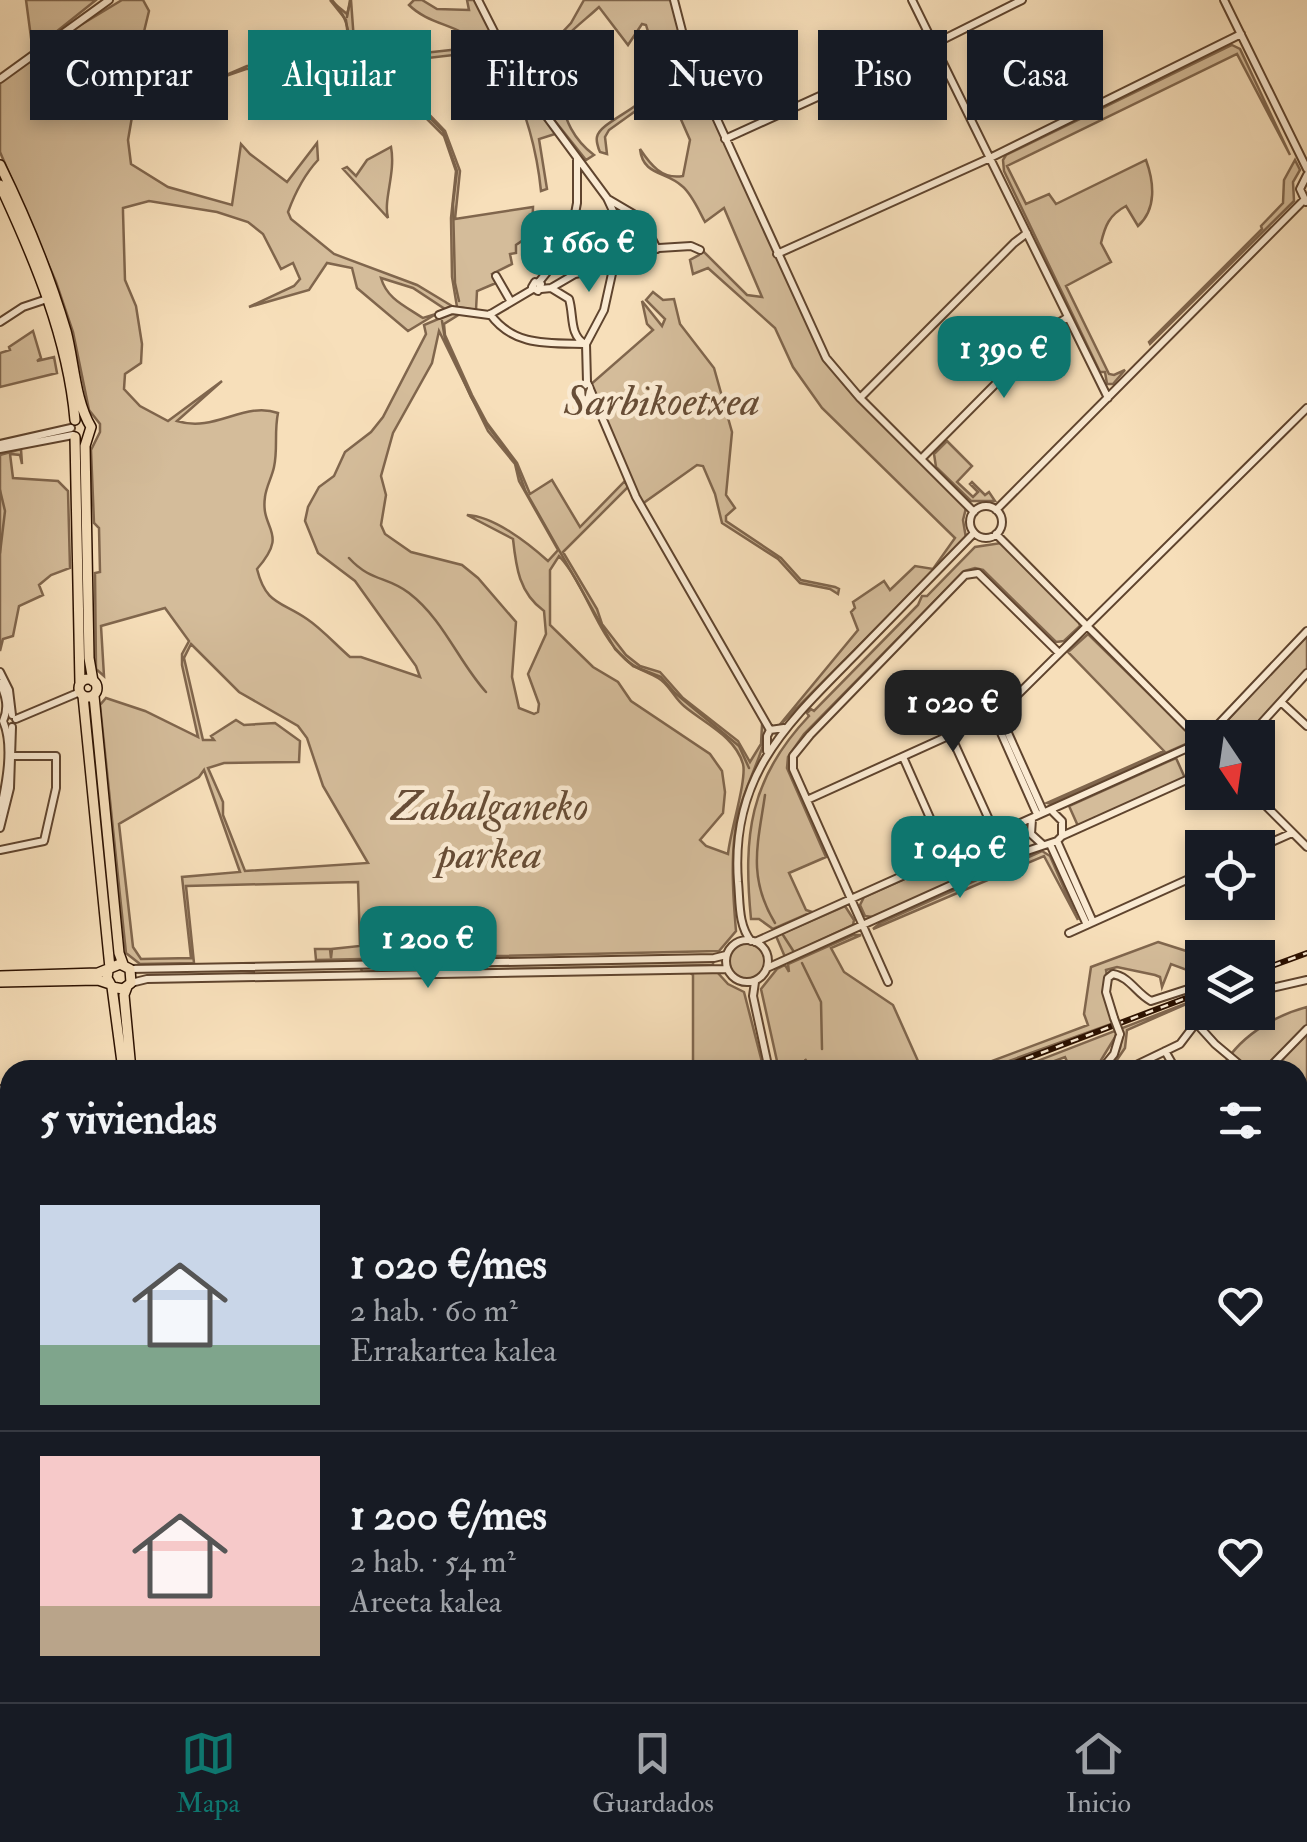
<!DOCTYPE html>
<html lang="es">
<meta charset="utf-8">
<style>
:root{--surface:#171b24;--page:#242831;--text:#f1f3f6;--muted:#9ea1a6;--line:#363941;--accent:#0f766e}
body{margin:0;font-family:"IM FELL Double Pica",serif;background:var(--page);color:var(--text);height:100vh;display:flex;flex-direction:column;font-size:38px;white-space:nowrap}
*{box-sizing:border-box;margin:0}
p{font-size:32px;color:var(--muted)}
.icon{flex:none;width:55px;height:55px;fill:none;stroke:currentColor;stroke-width:2;stroke-linecap:round;stroke-linejoin:round}
.map{position:relative;flex:1;overflow:hidden}
.panel{position:absolute;left:0px;top:1060px;width:1308px;height:642px;display:flex;flex-direction:column;background:var(--surface);border-radius:30px 30px 0 0;box-shadow:0 5px 15px #0003}
.panel>*{flex:none}
.hud{position:absolute;left:30px;top:30px;width:1248px;height:90px;display:flex;gap:20px}
.needle{width:65px;rotate:167deg}
.controls{position:absolute;left:1185px;top:720px;display:grid;gap:20px}
.controls a{display:grid;place-items:center;width:90px;height:90px;border-radius:0px;background:var(--surface);box-shadow:0 5px 15px #0003;font-size:50px}
.price{position:absolute;translate:-50% -85px;padding:0 22px;border-radius:20px;background:var(--accent);color:#fff;font-size:32px;line-height:65px;filter:drop-shadow(0 2px 5px #0008)}
.price::after{content:'';position:absolute;left:50%;top:60px;width:30px;height:22px;margin-left:-15px;background:inherit;clip-path:polygon(0 0,100% 0,50% 100%)}
.price.active{background:#222;color:#fff}
ul{padding:0;list-style:none}
li{display:flex;align-items:center;gap:30px;height:250px;padding:0 40px}
li+li{border-top:2px solid var(--line)}
li span{display:grid;place-items:center;flex:none;width:280px;height:200px;border-radius:0px;color:#555}
li>.icon{margin-inline-start:auto}
span .icon{width:120px;height:120px;fill:#fffc;stroke-width:1}
li b{font-size:42px}
h2{display:flex;justify-content:space-between;align-items:center;height:120px;padding:0 40px;font-size:42px}
.pill{padding:0 35px;border-radius:0px;background:var(--surface);box-shadow:0 5px 15px #0003;font-size:35px;line-height:90px}
.pill.active{background:var(--accent);color:#fff}
.menu{display:flex;justify-content:space-around;align-items:center;height:140px;border-top:2px solid var(--line);background:var(--surface);font-size:28px;color:var(--muted)}
.menu a{display:grid;justify-items:center;gap:5px}
.menu .active{color:var(--accent)}
.map>svg:first-child{display:block}
.green{fill:#d4bc9a;stroke:#80664d;stroke-width:2.5;fill-rule:evenodd}
.lines{fill:none;stroke-linecap:round;stroke-linejoin:round}
.stream{stroke:#7c634a;stroke-width:2.5}
.minor-casing{stroke:#5f442e;stroke-width:10}
.major-casing{stroke:#2c1100;stroke-width:12}
.minor{stroke:#faead2;stroke-width:6}
.major{stroke:#f7dfba;stroke-width:9}
.rail-casing{stroke:#2c1100;stroke-width:6}
.rail{stroke:#faead2;stroke-width:2.5;stroke-dasharray:8;stroke-linecap:butt}
.minor-bridge-casing{stroke:#5f442e;stroke-width:10;stroke-linecap:butt}
.minor-bridge{stroke:#faead2;stroke-width:6}
.labels{text-anchor:middle;dominant-baseline:central;stroke-width:9;stroke-linejoin:round;paint-order:stroke}
.park-label{font-size:42px;font-style:italic;fill:#674d36;stroke:#faead2}
</style>
<div class="map">
<svg width="1307" height="1702" viewBox="0 0 1307 1702">
<rect width="100%" height="100%" fill="#f7dfba"/>
<filter id="stains"><feTurbulence type="fractalNoise" baseFrequency=".002" numOctaves="4"/><feColorMatrix values="0 0 0 0 .2 0 0 0 0 .09 0 0 0 0 .02 0 0 0 .5 -.17"/></filter>
<radialGradient id="worn" r=".72"><stop offset=".6" stop-color="#630" stop-opacity="0"/><stop offset="1" stop-color="#630" stop-opacity=".3"/></radialGradient>
<path class="green" d="M26,0H96L36,48L32,45Z
M122,0H143L149,11L130,89L133,111L128,140L131,164L168,187L232,205L241,144L250,154L287,182L317,143L318,160C304,175 295,193 288,212L291,219L334,254L417,285L452,306L445,309L413,288L381,278C387,299 405,306 423,318L436,314L408,331L357,288L352,268L327,263L309,290L249,307L294,286L300,279L293,263L281,269L263,234L248,222L217,212L149,201L123,208V212L125,280L136,306L142,344L141,363L125,374L124,389L140,406L168,421L222,381L177,421C215,433 244,401 278,413C274,432 278,449 274,467C272,477 266,487 265,497C260,531 290,531 257,569C266,605 281,601 307,619C322,629 336,645 350,657H361L420,677L416,666L355,581L318,553L305,521L308,507L319,487L334,476L345,452L371,432L383,417L426,334L424,325L450,314H460L444,324L445,335L472,395L487,423L517,463L530,494L552,480L580,527L625,481L628,487L563,552L597,609L602,624L626,655L640,666L660,672L683,698L738,741L750,762L761,744L762,725L768,726C763,755 748,779 740,808C729,845 733,896 736,931L719,951L316,960L315,949H330L331,958L332,949L360,946L358,882L186,886L194,963L140,964L126,953L100,705L106,698L145,711L198,737L182,665V654L189,641L165,608L101,626L104,676L96,669L95,573L100,572L99,528L94,523L91,450L100,432V424L89,410L73,332L56,282L0,152V82L64,35ZM439,331L488,431L515,464L519,481L558,550L548,561C527,542 493,516 467,515L513,539C516,567 519,593 544,611L546,634L528,674L539,704L538,712L534,714L519,708L512,677L516,622L478,578L462,565L411,552L385,534L381,525L386,495L381,476L393,433L432,363ZM559,556C587,587 595,631 625,659C635,669 646,671 658,678C669,684 674,698 684,706C704,723 735,736 743,764C747,780 730,832 728,854L706,846L700,840L723,813L725,792L722,771L710,754L631,701L618,682L593,667L550,625V570ZM191,644L239,692L298,726L307,738L323,786L368,863L245,871L223,815V802L208,768L224,763L299,762L300,741L275,723L244,725L236,720L211,736L214,740H203L184,658ZM204,770L240,872L182,877L191,958L141,959L133,947L119,824L199,777Z
M330,0L347,14L351,0L354,41L360,60L478,47L479,44C458,24 429,25 409,5L414,0H422L437,9L469,10L467,0H476L510,71L558,133L539,139L547,189L541,191C536,142 522,97 497,54L488,51L367,65L396,80L445,131L460,171L455,219L533,207L532,234L516,245V253L510,254L512,264L492,274L496,283L477,291L476,310L457,307L452,277L451,218L456,171L444,136L387,79L352,67L335,66L330,68L329,89L326,67L320,66L246,69L217,79L247,66L351,61L346,20Z
M584,0H672L684,53L823,357L853,395L966,508L963,520L966,538L777,728L858,630L851,612L855,608L853,602L884,581L890,590L915,566L933,569L955,538L822,408L793,367L775,328L708,268L693,274L690,260L699,255V247L747,295L762,297L724,208L705,222C699,211 692,194 682,186C666,171 643,176 640,149C650,164 662,180 683,176L690,140L664,81L641,107L609,130L605,137L607,154L600,152C598,148 596,140 597,137C600,119 662,103 660,71C659,57 650,39 646,25L642,24L628,45L599,7C583,22 560,38 550,58C544,70 553,77 556,88C565,115 569,136 594,155L586,160L520,77L571,23Z
M1232,45L1240,49L1290,155L1237,54L1007,166L1026,204L1049,194L1056,204L1146,160C1154,182 1157,209 1138,226L1126,206C1109,215 1105,226 1101,243L1111,262L1066,286L1109,374L1114,375L1125,370L1113,384H1107L1105,372H1100L1004,171L1003,160L1006,155Z
M391,147C396,173 383,200 388,218L343,169L347,167L356,176L367,160Z
M1295,160L1300,170L1293,182L1294,201L1150,344L1149,342L1262,229L1261,226L1283,203L1284,180Z
M653,292L663,300L674,299L680,324L714,368L732,432L726,495L735,508L726,516V521L781,558L801,580L835,587L839,589L838,594L830,589L800,583L778,559L722,523L715,494L703,466L697,465L642,504L590,385L653,330L647,324L642,301L662,326L665,319L646,300Z
M33,331L41,358L37,361L54,357L57,373L0,387V353L10,350L9,347Z
M947,441L972,466L957,482L973,497L978,492L970,484L972,482L985,495L989,492L995,501H971L936,467L934,454Z
M21,449L22,464L20,455L10,454L13,478L58,481L68,491L70,568L51,575L39,585L43,595L19,606L13,636L3,639L0,651V455Z
M1001,543L1079,621L1080,626L1064,641L1056,642L983,570L975,568L964,571L804,734L788,757L787,768L826,857L789,873L806,910L812,912L773,929L759,919H751C743,836 749,779 809,716L807,713L811,709L814,711L918,605L922,596H927L975,547Z
M1088,634L1189,733L1186,744L1051,804L1047,803L1164,751L1068,652Z
M1307,634V669L1244,737H1237L1224,728L1225,723Z
M1176,758L1185,778L1078,826L1069,806Z
M1016,829L1025,850L873,917L865,916L860,905L864,897Z
M1042,851L1050,856L1078,920L1044,856L873,929L880,923Z
M845,906L854,920L853,925L785,957L776,936Z
M853,935H861L831,948L844,972L893,1005L922,1070H813L805,1059L810,1070H779L761,989L777,969L785,965L789,972L788,964Z
M1158,942L1202,956V985L1189,990L1190,971L1171,964L1162,987L1160,977L1155,975L1117,967L1106,970L1114,1023L984,1070H968L1088,1025L1084,1014L1091,967Z
M727 962a19 19 0 1 1 38 0a19 19 0 1 1-38 0Z
M713,960V965L362,972L361,968Z
M689,972H717L728,984L744,992L764,1070H704L693,1062V975Z
M1200,998L1127,1030L1125,1048L1110,1070H1104L1120,1048L1122,1037L1117,1034L1095,1070H1071L1065,1057L1030,1070H1014Z
M1307,1007V1026L1264,1070H1221C1237,1038 1273,1016 1307,1007Z
M1307,1032V1190L1298,1187V1070H1271Z
M10,1461V1572L0,1581V1470Z"/>
<g class="lines">
<path class="stream" d="M332,0C353,24 345,33 356,61
M347,17L350,0
M357,65L390,78L443,131L457,171L453,204L455,283L459,301
M442,321L445,339L471,397L487,425L515,462L525,490L615,649L633,666L661,677L675,693L739,746L749,768
M0,490L5,511L0,553
M349,558C371,582 387,576 409,593C444,620 458,661 486,692
M765,795C758,843 747,877 775,923
M783,935L794,952
M802,963L821,1002L822,1049
M1298,1416L1307,1413
M1045,1702L1049,1692"/>
<g class="minor-casing">
<path id="minor" d="M478,0L516,75L607,198L614,213L621,251
M674,0L689,58L826,358L860,398L974,512
M912,0L1108,398
M1224,0L1307,169
M0,79L109,0
M725,139L934,44L1022,0
M608,199L642,219L657,249
M1306,202L1300,189L1307,175
M617,251L604,310L586,344L587,382L636,497L770,730
M563,254L691,246L700,250
M777,254L990,158L1241,34
M496,276L511,302
M535,282L541,284L538,291L532,287Z
M539,282L569,245L577,203V158
M551,288L569,299C574,315 569,335 585,344
M541,289L551,288L575,274L615,266
M490,314C514,347 548,343 586,344
M439,315L452,310L489,315L533,289
M0,322L23,307L47,299
M860,398L1014,243L1027,233
M0,444L71,428
M0,449L73,435
M921,459L1052,327L1068,317
M970 522a16 16 0 1 1 32 0a16 16 0 1 1-32 0Z
M996,510L1304,200
M996,534L1197,737
M0,672L9,690L12,715
M0,683C6,696 9,708 3,721C14,746 6,785 0,812
M1281,702L1307,726
M999,713L1043,811
M994,717L1037,814
M16,719L80,692
M1213,730L1307,631
M951,736L991,824
M1248,738L1307,673
M767,751V736L770,730L784,728
M903,757L942,845
M1202,772L1191,756L1197,737L1213,730L1230,738
M1252,792L1307,847
M807,800L999,713L1307,408
M1053,812L1062,821V835
M1032,819L1031,834L1042,844
M0,828L10,788L12,727
M1057,841L1093,922
M1050,844L1087,925
M1258,848L1292,833
M0,850L44,841L56,788V756H12
M1069,933L1202,873
M726 961a21 21 0 1 1 42 0a21 21 0 1 1-42 0Z
M751,941C738,925 740,902 738,882C730,775 787,724 856,654C896,613 935,573 974,533
M755,942L1192,746
M767,968L1027,851L1057,841L1062,836L1202,773
M130,969L714,958L726,955
M755,982L753,996L769,1070
M888,982L793,769V756L810,735L965,575L978,573L1059,653
M131,983L147,979L727,969
M1258,991L1307,980
M1114,1018L1106,992L1108,978L1113,974C1130,977 1136,993 1151,1001L1188,989
M1196,1023L1215,1044L1246,1070
M1165,1051L1176,1070
M1101,1070L1114,1054L1120,1034
M1126,1070L1180,1044L1196,1023L1213,1012
M1267,1070L1307,1029
M0,1089L10,1091
M0,1157L10,1160
M0,1162L10,1165
M0,1204L10,1207
M0,1277L10,1276
M1298,1488L1307,1484
M1298,1509L1307,1516
M1298,1539L1307,1541
M1298,1560L1307,1562
M1298,1567L1307,1569
M270,1692L278,1702
M1230,1692L1232,1702
M46,1702L57,1692
M608,1702L619,1692"/>
</g>
<g class="major-casing">
<path id="major" d="M0,165C26,218 49,274 66,331C74,361 75,401 91,427L85,446L89,658L93,681
M0,185C34,258 68,338 75,420
M75,437L80,683
M79 688a9 9 0 1 1 18 0a9 9 0 1 1-18 0Z
M83,696L110,968
M94,696L119,953L123,964
M0,976L98,973L120,964L130,969L131,983L123,989L112,987L107,978L108,971
M0,982L98,980L110,984
M112,987L123,1070
M127,987L124,995L131,1070
M0,1401L10,1402
M0,1451L10,1442
M0,1463L10,1455"/>
</g>
<use href="#minor" class="minor"/>
<use href="#major" class="major"/>
<g class="rail-casing">
<path id="rail" d="M1258,971L1307,953
M996,1070L1202,992
M0,1110L10,1112"/>
</g>
<use href="#rail" class="rail"/>
<g class="minor-bridge-casing">
<path id="minor-bridge" d="M1114,1018L1120,1034"/>
</g>
<use href="#minor-bridge" class="minor-bridge"/>
</g>
<g class="labels">
<g class="park-label">
<text x="662" y="402">Sarbikoetxea</text>
<text x="490" y="807">Zabalganeko<tspan x="490" dy="48">parkea</tspan></text>
</g>
</g>
<rect width="100%" height="100%" filter="url(#stains)"/>
<rect width="100%" height="100%" fill="url(#worn)"/>
</svg>
<div class="controls">
<a><svg class="needle" viewBox="-14 -14 28 28"><path d="M0-13l5 13h-10z" fill="#e53935"/><path d="M0 13l5-13h-10z" fill="#9ea1a6"/></svg></a>
<a><svg class="icon" aria-label="locate" viewBox="0 0 24 24"><circle cx="12" cy="12" r="6"/><path d="M12 2v4M12 18v4M2 12h4M18 12h4"/></svg></a>
<a><svg class="icon" aria-label="layers" viewBox="0 0 24 24"><path d="M12 4l9 5-9 5-9-5zM3 14l9 5 9-5"/></svg></a>
</div>
<b class="price" style="left:589px;top:295px">1 660 €</b>
<b class="price" style="left:1004px;top:401px">1 390 €</b>
<b class="price active" style="left:953px;top:755px">1 020 €</b>
<b class="price" style="left:960px;top:901px">1 040 €</b>
<b class="price" style="left:428px;top:991px">1 200 €</b>
<div class="hud">
<a class="pill">Comprar</a>
<a class="pill active">Alquilar</a>
<a class="pill">Filtros</a>
<a class="pill">Nuevo</a>
<a class="pill">Piso</a>
<a class="pill">Casa</a>
</div>
<section class="panel">
<h2>5 viviendas<svg class="icon" aria-label="filters" viewBox="0 0 24 24"><path d="M4 7h16M4 17h16"/><circle cx="9" cy="7" r="2"/><circle cx="15" cy="17" r="2"/></svg></h2>
<ul>
<li><span style="background:linear-gradient(#c9d6e8 70%,#7fa58c 0)"><svg class="icon" aria-label="home" viewBox="0 0 24 24"><path d="M3 11l9-7 9 7M6 9v11h12V9"/></svg></span><div><b>1 020 €/mes</b><p>2 hab. · 60 m²</p><p>Errakartea kalea</p></div><svg class="icon" aria-label="heart" viewBox="0 0 24 24"><path d="M12 20l-8-8c-3-5 5-10 8-4 3-6 11-1 8 4z"/></svg></li>
<li><span style="background:linear-gradient(#f6c9c9 75%,#b9a48a 0)"><svg class="icon" aria-label="home" viewBox="0 0 24 24"><path d="M3 11l9-7 9 7M6 9v11h12V9"/></svg></span><div><b>1 200 €/mes</b><p>2 hab. · 54 m²</p><p>Areeta kalea</p></div><svg class="icon" aria-label="heart" viewBox="0 0 24 24"><path d="M12 20l-8-8c-3-5 5-10 8-4 3-6 11-1 8 4z"/></svg></li>
</ul>
</section>
</div>
<nav class="menu">
<a class="active"><svg class="icon" aria-label="map" viewBox="0 0 24 24"><path d="M3 6l6-2 6 2 6-2v14l-6 2-6-2-6 2zM9 4v14M15 6v14"/></svg>Mapa</a>
<a><svg class="icon" aria-label="saved" viewBox="0 0 24 24"><path d="M7 4h10v16l-5-4-5 4z"/></svg>Guardados</a>
<a><svg class="icon" aria-label="home" viewBox="0 0 24 24"><path d="M3 11l9-7 9 7M6 9v11h12V9"/></svg>Inicio</a>
</nav>
